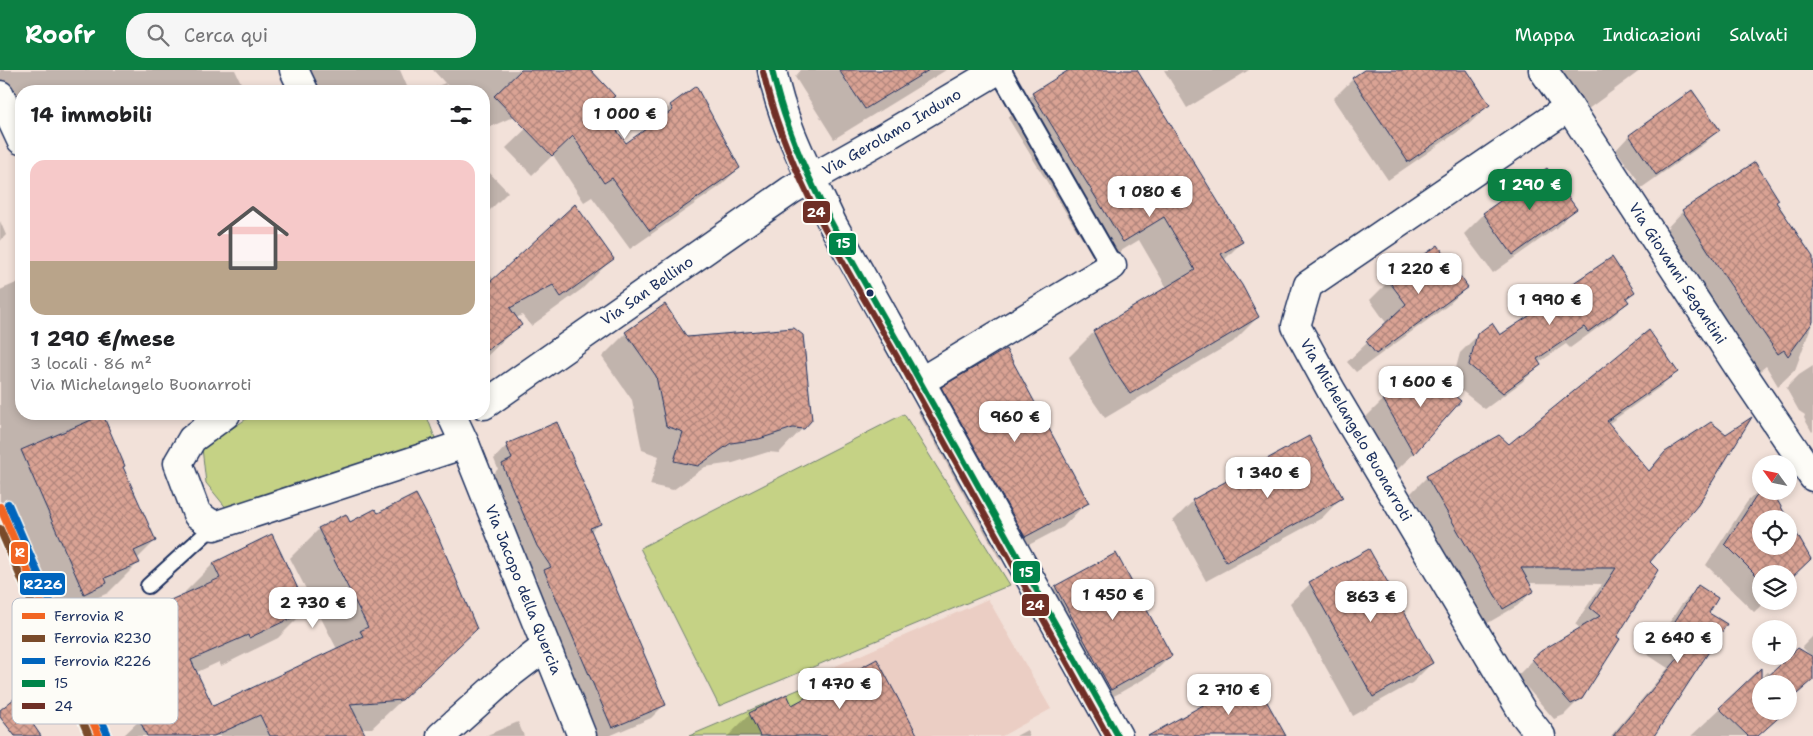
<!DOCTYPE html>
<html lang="it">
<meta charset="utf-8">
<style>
:root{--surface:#fff;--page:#f6f6f6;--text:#202124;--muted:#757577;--line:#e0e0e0;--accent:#0b8043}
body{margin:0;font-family:"Shantell Sans",sans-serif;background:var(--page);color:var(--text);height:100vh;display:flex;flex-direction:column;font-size:19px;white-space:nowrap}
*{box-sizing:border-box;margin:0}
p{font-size:16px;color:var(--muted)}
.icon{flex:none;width:28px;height:28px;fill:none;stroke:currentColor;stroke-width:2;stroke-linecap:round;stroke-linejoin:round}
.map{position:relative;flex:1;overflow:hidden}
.panel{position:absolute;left:15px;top:15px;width:475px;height:335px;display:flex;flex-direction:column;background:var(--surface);border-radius:20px;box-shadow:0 2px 8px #0003}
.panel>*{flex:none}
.needle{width:32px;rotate:303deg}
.buttons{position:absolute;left:1752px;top:385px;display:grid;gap:10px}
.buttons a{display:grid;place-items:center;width:45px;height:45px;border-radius:50%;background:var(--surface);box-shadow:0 2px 8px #0003;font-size:25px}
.price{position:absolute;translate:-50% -42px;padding:0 11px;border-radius:10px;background:#fff;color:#222;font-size:16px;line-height:32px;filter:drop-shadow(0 1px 2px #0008)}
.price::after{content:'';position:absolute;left:50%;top:30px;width:15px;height:11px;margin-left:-8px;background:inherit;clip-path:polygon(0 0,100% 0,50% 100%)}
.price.active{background:var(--accent);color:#fff}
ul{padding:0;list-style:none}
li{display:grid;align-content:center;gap:10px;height:265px;padding:0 15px}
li+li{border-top:1px solid var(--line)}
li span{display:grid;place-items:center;height:155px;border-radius:15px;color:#555}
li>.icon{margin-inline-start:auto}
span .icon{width:90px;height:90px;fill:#fffc;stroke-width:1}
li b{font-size:21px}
h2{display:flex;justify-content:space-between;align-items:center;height:60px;padding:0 15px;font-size:21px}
header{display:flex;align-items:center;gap:30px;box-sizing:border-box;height:70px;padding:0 25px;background:var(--accent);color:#fff}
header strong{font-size:24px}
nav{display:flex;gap:28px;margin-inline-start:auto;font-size:18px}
.search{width:350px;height:45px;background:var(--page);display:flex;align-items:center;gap:12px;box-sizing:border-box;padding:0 18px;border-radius:20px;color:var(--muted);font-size:19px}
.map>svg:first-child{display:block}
.built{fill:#ebcec4}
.park{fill:#c5d285;stroke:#708072}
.shadow{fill:#0003}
.building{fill:url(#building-cross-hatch);stroke:#1b2f5e}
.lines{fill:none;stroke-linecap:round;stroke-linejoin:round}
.service-casing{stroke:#1b2f5e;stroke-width:18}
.pedestrian-casing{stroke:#1b2f5e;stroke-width:24}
.minor-casing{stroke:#1b2f5e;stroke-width:31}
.service{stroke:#fdfcf7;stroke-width:14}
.pedestrian{stroke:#fdfcf7;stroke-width:20}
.minor{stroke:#fdfcf7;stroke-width:28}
.bus-1-casing{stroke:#fdfcf7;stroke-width:10}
.bus-2-casing{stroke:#fdfcf7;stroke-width:10}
.bus-1{stroke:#00854a;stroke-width:6}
.bus-2{stroke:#6f2f26;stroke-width:6}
.rail-1-casing{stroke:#fdfcf7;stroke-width:11}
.rail-2-casing{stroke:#fdfcf7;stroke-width:11}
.rail-3-casing{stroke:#fdfcf7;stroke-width:11}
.rail-1{stroke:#f26522;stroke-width:8}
.rail-2{stroke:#7a4b2a;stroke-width:8}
.rail-3{stroke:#0065bd;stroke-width:8}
.bus-dot{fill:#1b2f5e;stroke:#fdfcf7;stroke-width:2}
.labels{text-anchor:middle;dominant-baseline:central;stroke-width:4;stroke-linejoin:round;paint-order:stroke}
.street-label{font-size:15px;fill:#1b2f5e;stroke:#fdfcf7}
.key{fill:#fdfcf7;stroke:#b9bec9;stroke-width:1}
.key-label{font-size:14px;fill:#1b2f5e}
.line-badge{stroke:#fdfcf7;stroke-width:2}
.badge-label{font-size:14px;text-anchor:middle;font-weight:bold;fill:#fff}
</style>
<header>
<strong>Roofr</strong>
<div class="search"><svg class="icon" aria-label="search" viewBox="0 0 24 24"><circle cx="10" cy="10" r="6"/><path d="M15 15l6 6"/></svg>Cerca qui</div>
<nav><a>Mappa</a><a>Indicazioni</a><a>Salvati</a></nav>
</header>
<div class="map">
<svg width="1813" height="666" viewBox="0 0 1813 666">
<defs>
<pattern id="building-cross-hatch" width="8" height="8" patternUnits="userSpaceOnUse" patternTransform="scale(1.25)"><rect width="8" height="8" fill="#daa394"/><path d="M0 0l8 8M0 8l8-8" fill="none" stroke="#b0857c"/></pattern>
</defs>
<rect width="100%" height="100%" fill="#f2e1d9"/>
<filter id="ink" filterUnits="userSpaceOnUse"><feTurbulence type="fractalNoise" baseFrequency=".02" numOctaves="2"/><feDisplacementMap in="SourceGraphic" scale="10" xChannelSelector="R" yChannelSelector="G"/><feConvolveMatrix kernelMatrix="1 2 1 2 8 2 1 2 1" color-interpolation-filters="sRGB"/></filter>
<g filter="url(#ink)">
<path class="built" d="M988,529L1051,639L1002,666H848L815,605Z"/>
<path class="park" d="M254,344H426L435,368L228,440L206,413L202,378Z
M904,344L1010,515L719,636L640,478Z
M814,613L840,666H689Z"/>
<path class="shadow" d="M0,0H235L243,17L238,21H21V65L0,15Z
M306,0H400L409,21H315Z
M433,0H589L600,40L626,75L651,56L670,36L696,18L739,98L719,117L630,179L592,127L584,132L553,85L532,105L506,78L560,26L488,58L484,54V21H453L445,13L449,21H426L445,13Z
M801,0H946L834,69L795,7Z
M1072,0H1128L1242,172L1224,190L1258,247L1233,272L1105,348L1084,318L1069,287L1094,262L1167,218L1139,170L1098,195L1008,48L1033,24Z
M1164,0H1249L1187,38Z
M1366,0H1465L1489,35L1469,54L1388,110L1333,29L1353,9Z
M1553,0H1641L1580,45Z
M1692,22L1718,60L1705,73L1637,121V109L1616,80L1629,66Z
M484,97L508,122L484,146Z
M1547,99L1575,139L1556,158L1493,203L1464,164L1484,144Z
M1775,133L1813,189V251L1795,300L1778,316L1766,296L1760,301L1710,228L1666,159L1683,141Z
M0,151L6,165L0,171Z
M612,189L582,219L531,256L522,245L516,248L520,254L484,289V209L490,205L494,210Z
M21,211V344H87L103,380L122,398L155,471L137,489L138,493L108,523L87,532L76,543L53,553L0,431V220Z
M1389,211L1467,217L1447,236L1356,302L1347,292L1387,254L1370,230Z
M1634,222L1626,230L1628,232L1610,249L1570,278L1566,274L1538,293L1540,295L1522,312L1485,339L1452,313L1460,283L1478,265L1500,267L1535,244L1546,233Z
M626,263L687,269L803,358L779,383L768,382L733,393L705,397L673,420L650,415L659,386L642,380L632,330L602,287Z
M1813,296V361L1812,362L1804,348L1805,345L1799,341L1786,318L1799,305Z
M1676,301L1660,317L1608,354L1648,402L1666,383L1648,493L1615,568L1581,628L1564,645L1554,649L1517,606L1533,590L1581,559L1575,554L1602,514L1529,513L1533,521L1517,536L1486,554L1411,423L1427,407L1509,376Z
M942,318L1087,432L1063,457L1000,490L918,342Z
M1383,330L1459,331L1413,384L1394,403L1364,349Z
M507,375L599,453L590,462L664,635L651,648L609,666H596L531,515L537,509L524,489L489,408L498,399L494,389Z
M1761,418V476H1789V460L1809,488L1789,509V504H1761V531H1766L1754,542L1706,495L1747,432Z
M1341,428L1322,448L1206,511L1173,451L1193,431Z
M319,459L447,587L372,658H361L364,666H123L141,649L127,616L118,620L100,579L129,550L186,525L185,522L213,494L307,539L278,568L221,596L219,592L195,603L212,638L337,579L290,488Z
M1369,480L1432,593L1412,613L1353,646L1290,533L1310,514Z
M1116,485L1171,586L1151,605L1091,639L1036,537L1056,517Z
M1699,517L1707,543L1653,666H1611L1668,598L1648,585L1681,535Z
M1813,566V610L1789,631V614H1761V641L1758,666H1691L1753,608L1756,612L1768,602L1772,605L1812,587L1802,577Z
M791,636L917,666H728L750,644Z
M518,652L524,666H485Z
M1027,660L1030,666H1016Z"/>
<path class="building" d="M521,0H591L615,26L601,39L626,73L673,40L670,35L696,16L740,98L650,161L612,108L604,113L573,66L552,86L494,26Z
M839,0H929L865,39Z
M1069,0H1137L1243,172L1221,184L1242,215L1259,247L1130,324L1109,293L1093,261L1195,200L1164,147L1123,172L1032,23Z
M1364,0H1467L1490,35L1408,92L1352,8Z
M1692,20L1720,60L1656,105L1629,65Z
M1755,92L1779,130L1776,132L1813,187V252L1788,286L1784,280L1778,284L1727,210L1682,140Z
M1547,98L1577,139L1513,185L1483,143Z
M575,134L614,189L561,227L553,215L510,238L522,255L484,282V203L490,212Z
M1438,175L1468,217L1376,284L1366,271L1406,234L1388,210Z
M1612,187L1635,222L1626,228L1629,232L1588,262L1584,257L1537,289L1541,295L1503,323L1469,295L1477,264L1492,253L1500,265L1547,234L1545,232Z
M665,234L687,267L794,258L803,265L812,350L804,359L793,358L759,369L731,373L698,396L674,391L683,362L666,356L656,306L625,262Z
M1649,260L1678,302L1607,351L1649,401L1665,382L1711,352L1726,364L1752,347L1698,435L1650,492L1658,500L1617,567L1620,569L1582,629L1571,634L1532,589L1541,581L1600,546L1590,538L1616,498H1521L1534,521L1503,539L1426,406L1499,365L1509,374Z
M1006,279L1089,433L1025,467L941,317Z
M1425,300L1461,331L1414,384L1383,329Z
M103,345L125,396L123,397L156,471L134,481L140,493L105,508L107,513L84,524L21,380Z
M557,352L601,454L590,458L666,635L612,658L544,500L551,497L537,476L502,394L512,389L506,374Z
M1309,366L1343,428L1226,492L1192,430Z
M1761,419V421H1772L1788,449H1761V476H1789V450L1811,489L1789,510V504H1761V510L1725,474Z
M416,424L438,466L477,559L402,630L350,634L366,666H270L260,645L214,666H147L139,649L175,632L155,588L147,592L128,549L220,508L213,493L272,464L308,540L249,568L248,565L191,590L213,636L363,566L360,561L368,557L318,458L346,444L350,452L375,439L378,443Z
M1369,479L1433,593L1373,627L1309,512Z
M1116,483L1172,586L1111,620L1055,516Z
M1698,515L1718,528L1709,543L1727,554L1654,666H1613L1685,580L1665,567Z
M1798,578L1813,587V610L1789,631V614H1761V641H1786L1758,666H1748L1719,638L1761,598V613Z
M877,589L918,666H760L749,643L787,624L792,635Z
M1253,607L1286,666H1148Z
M15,628L41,666H15L0,647V640Z"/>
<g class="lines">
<g class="service-casing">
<path id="service" d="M148,516L214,456"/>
</g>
<g class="pedestrian-casing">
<path id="pedestrian" d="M1000,0L1112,196"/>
</g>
<g class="minor-casing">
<g id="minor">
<path d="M294,0L304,21"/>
<path d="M772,0C782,54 809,103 832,153L1118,666"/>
<path id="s1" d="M1543,0L1569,37L1738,296L1813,407"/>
<path d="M0,25L21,70"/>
<path d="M920,312L1112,196"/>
<path id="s2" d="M484,335L791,120L885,67L998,0"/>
<path d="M226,344L192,369L178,393L197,444L214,456L465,374"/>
<path id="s3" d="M451,344L465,374L582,666"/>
<path d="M441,666L511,603L545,577"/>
<path d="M1541,666L1523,643L1331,320L1296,256L1308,215L1569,37"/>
</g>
</g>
<use href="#service" class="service"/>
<use href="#pedestrian" class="pedestrian"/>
<use href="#minor" class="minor"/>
<g class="bus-1-casing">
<path id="bus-1" d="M772,0C795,104 857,197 908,290C978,415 1048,541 1118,666"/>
</g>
<g class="bus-2-casing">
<path id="bus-2" d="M763,2C787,106 848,200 900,292C969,417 1039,541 1108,666"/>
</g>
<use href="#bus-1" class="bus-1"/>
<use href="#bus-2" class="bus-2"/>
<g class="rail-1-casing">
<path id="rail-1" d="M0,437L99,666"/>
</g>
<g class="rail-2-casing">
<path id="rail-2" d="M0,459L89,666"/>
</g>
<g class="rail-3-casing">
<path id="rail-3" d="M8,434L107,663"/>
</g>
<use href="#rail-1" class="rail-1"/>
<use href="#rail-2" class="rail-2"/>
<use href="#rail-3" class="rail-3"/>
</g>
</g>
<circle class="bus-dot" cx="870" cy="223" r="4.5"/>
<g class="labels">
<g class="street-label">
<text stroke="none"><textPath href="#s2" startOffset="491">Via Gerolamo Induno</textPath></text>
<text stroke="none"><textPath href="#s1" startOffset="244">Via Giovanni Segantini</textPath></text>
<text stroke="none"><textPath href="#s2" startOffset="199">Via San Bellino</textPath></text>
<text transform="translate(1356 360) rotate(60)">Via Michelangelo Buonarroti</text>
<text stroke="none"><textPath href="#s3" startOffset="190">Via Jacopo della Quercia</textPath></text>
</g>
</g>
<rect x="12" y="528" width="166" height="126" rx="8" class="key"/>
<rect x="22" y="543" width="23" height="6" fill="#f26522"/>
<rect x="22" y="565" width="23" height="7" fill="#7a4b2a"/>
<rect x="22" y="588" width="23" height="6" fill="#0065bd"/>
<rect x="22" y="610" width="23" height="7" fill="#00854a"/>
<rect x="22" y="633" width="23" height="6" fill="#6f2f26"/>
<g class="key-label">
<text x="54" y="551">Ferrovia R</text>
<text x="54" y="573">Ferrovia R230</text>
<text x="54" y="596">Ferrovia R226</text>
<text x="54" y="618">15</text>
<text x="54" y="641">24</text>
</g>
<g class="line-badge">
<rect x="802" y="130" width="29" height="24" rx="5" fill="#6f2f26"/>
<rect x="828" y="162" width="29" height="24" rx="5" fill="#00854a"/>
<rect x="10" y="471" width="19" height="24" rx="5" fill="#f26522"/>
<rect x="1012" y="490" width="29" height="24" rx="5" fill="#00854a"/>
<rect x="19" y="502" width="47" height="24" rx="5" fill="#0065bd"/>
<rect x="1021" y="523" width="29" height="24" rx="5" fill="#6f2f26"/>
</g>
<g class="badge-label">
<text x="816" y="147">24</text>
<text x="843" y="178">15</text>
<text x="20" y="487">R</text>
<text x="1026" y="507">15</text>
<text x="43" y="519">R226</text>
<text x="1035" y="540">24</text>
</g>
</svg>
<div class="buttons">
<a><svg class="needle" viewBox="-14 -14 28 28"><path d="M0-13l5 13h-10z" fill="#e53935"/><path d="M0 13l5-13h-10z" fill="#757577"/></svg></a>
<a><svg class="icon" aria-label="locate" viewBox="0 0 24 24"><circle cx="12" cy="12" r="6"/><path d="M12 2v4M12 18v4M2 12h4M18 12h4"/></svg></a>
<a><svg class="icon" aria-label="layers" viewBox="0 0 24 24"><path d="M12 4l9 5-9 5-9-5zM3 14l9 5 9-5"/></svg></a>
<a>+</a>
<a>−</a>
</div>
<b class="price" style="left:625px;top:70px">1 000 €</b>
<b class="price active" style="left:1530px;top:141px">1 290 €</b>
<b class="price" style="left:1150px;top:148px">1 080 €</b>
<b class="price" style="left:1419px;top:225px">1 220 €</b>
<b class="price" style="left:1550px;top:256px">1 990 €</b>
<b class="price" style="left:1421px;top:338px">1 600 €</b>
<b class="price" style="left:1015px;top:373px">960 €</b>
<b class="price" style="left:1268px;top:429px">1 340 €</b>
<b class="price" style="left:1113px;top:551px">1 450 €</b>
<b class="price" style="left:1371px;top:553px">863 €</b>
<b class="price" style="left:313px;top:559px">2 730 €</b>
<b class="price" style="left:1678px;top:594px">2 640 €</b>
<b class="price" style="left:840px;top:640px">1 470 €</b>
<b class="price" style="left:1229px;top:646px">2 710 €</b>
<section class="panel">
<h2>14 immobili<svg class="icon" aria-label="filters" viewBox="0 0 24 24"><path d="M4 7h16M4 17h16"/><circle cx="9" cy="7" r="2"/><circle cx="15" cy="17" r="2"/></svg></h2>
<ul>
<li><span style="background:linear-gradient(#f6c9c9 65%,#b9a48a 0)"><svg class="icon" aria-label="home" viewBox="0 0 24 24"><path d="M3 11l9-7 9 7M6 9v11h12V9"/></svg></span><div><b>1 290 €/mese</b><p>3 locali · 86 m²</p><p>Via Michelangelo Buonarroti</p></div></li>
</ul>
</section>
</div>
